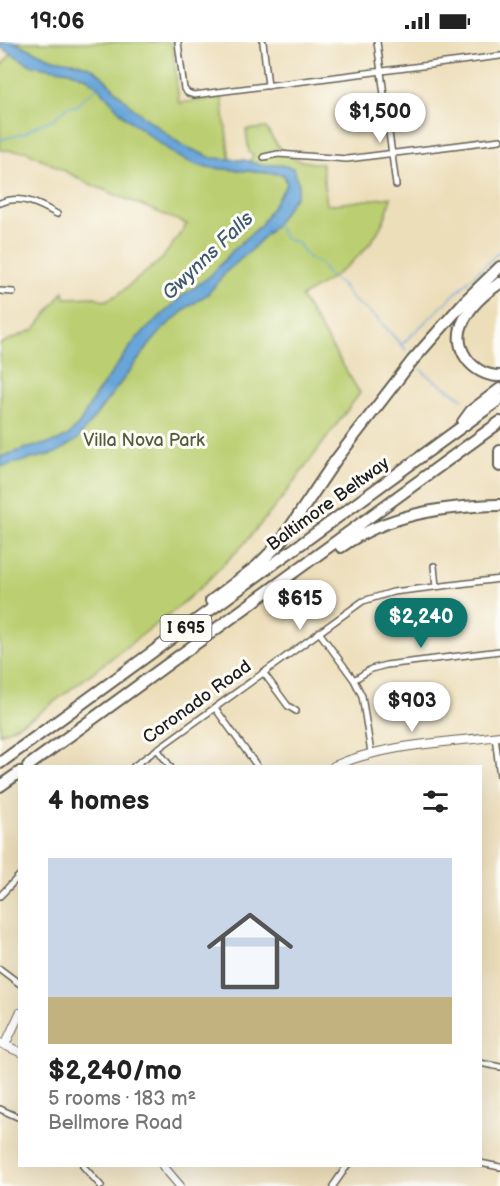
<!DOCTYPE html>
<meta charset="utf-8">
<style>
:root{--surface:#fff;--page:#f2f2f2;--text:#222;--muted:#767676;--accent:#0f766e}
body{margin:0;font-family:"Balsamiq Sans",sans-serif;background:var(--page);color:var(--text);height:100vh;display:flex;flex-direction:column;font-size:22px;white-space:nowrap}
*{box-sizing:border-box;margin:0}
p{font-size:20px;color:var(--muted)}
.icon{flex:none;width:33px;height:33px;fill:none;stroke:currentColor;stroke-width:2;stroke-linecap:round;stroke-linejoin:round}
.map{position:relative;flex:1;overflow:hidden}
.panel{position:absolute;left:18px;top:723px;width:464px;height:402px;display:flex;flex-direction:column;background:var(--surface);border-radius:0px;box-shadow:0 6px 24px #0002}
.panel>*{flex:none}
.price{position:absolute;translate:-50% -51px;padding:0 14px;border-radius:21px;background:#fff;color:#222;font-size:20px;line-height:39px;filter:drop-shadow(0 2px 3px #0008)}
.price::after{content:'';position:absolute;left:50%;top:36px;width:18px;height:14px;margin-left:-9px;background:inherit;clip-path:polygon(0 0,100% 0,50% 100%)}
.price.selected{background:var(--accent);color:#fff}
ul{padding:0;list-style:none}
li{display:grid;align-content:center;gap:12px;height:318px;padding:0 30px}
li span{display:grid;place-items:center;height:186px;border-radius:0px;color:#555}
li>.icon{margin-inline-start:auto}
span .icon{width:108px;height:108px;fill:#fffc;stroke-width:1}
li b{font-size:26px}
h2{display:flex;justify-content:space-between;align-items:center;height:72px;padding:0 30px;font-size:26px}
.status{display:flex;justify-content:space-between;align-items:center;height:42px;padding:0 30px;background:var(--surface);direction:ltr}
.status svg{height:16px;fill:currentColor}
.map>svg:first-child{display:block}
.green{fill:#bbcf72;stroke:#6c7647;stroke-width:1.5}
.water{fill:#68a5d9;stroke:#42607a;stroke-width:1.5}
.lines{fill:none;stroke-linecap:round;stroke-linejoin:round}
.stream{stroke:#68a5d9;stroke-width:1.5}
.street-casing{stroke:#656053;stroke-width:8}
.secondary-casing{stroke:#656053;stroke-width:10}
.highway-casing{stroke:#656053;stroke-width:14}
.street{stroke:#fff;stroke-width:5}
.secondary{stroke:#fff;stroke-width:8}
.highway{stroke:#fff;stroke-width:10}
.labels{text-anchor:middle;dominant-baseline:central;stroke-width:6;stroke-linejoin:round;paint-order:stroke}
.shield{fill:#fdfcf7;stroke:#605f5e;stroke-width:1.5}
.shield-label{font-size:16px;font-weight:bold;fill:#1c1c1c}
.park-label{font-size:18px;fill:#545b3a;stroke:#fdfcf7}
.street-label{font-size:18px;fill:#1c1c1c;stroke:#fdfcf7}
.water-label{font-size:20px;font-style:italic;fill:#3e5a71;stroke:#fdfcf7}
</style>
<div class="status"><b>19:06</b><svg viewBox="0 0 49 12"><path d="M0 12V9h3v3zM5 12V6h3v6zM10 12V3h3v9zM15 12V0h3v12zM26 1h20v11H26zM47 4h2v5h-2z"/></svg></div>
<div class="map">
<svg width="500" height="1144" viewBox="0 0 500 1144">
<rect width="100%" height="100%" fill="#fdfcf7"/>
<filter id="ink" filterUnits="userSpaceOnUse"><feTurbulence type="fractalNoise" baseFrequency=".0167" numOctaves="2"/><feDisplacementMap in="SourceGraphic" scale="12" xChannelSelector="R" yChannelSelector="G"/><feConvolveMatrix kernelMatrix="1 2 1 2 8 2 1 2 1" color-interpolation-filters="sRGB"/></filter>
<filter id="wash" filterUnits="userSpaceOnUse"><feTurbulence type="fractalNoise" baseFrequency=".008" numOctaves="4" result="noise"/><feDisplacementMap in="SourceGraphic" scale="24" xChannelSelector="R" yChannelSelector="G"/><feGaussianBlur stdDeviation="1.35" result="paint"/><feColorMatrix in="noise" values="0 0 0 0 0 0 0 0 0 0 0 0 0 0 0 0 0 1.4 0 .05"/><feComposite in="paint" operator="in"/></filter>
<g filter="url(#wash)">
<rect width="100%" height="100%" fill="#eddeba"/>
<path class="green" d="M14,0H172L179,61L222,56L231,127L245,128L253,113L249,110L246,88L266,86C284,115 288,118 322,122L327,163L391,155C382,204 341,232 301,255L360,351L280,459L244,502L200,546L176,567L34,675L0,692V302L35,287L64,249L65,256L95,255L104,259L117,253L162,217L187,182L92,143L26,109L0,108V25L19,3Z"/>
<path class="water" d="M0,0H14L53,17L78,21L92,26L101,33L133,66L182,103L212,116L245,118L260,123H281L293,126L299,143L297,152L276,182L250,209L227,229L208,252L188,265L164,286L151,301L77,398L56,411L0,425V415L24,407L58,399L69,393L79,382L95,354L136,297L182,254L210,234L235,206L260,184L287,142L284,133L280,132L213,126L197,123L177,114L125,75L98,45L87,36L69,29L31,23L0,5Z"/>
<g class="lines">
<path class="stream" d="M0,98L25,91L38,83L54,77L68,64H78L81,58L98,45
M275,181L286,197L298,201C309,213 301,215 320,221L328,233L343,244L353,258L376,275L406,308
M401,303L500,209
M421,327C433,341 450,346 463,357"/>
</g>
</g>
<g filter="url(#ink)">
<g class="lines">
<g class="street-casing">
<path id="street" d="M178,0L184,47L188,51L194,53L500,14
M263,0L268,44
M377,0L396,143
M264,115L278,112L347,117L500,98
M0,161C21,152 39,162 57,172
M0,249L13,250
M434,524L436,545
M319,590L354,638L362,654L371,711
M263,630L288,664L296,669
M354,638L371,627L386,623L500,609
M215,666L257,724
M495,694L500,735
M157,707L170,724
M134,724L363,559L393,550L500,537
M0,854L20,833
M0,927L20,942
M480,1021L500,1025
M0,1067L20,1076
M480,1121L500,1125
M83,1124L101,1144
M333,1144L347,1124"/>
</g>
<g class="secondary-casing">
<path id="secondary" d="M334,724C386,702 444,701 500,694
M0,1001L20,1010
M5,1003L20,971
M163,1124L180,1144"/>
</g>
<g class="highway-casing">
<path id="highway" d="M500,241C486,250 471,263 464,278C450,305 472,334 500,334
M463,380L471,369L500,347
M500,409V424
M341,505C388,472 444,464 500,463
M211,559L257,524L279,502L335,419L412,319L466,258L500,225
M0,721L500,357
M28,724L500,380
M0,744L20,730"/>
</g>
<use href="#street" class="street"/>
<use href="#secondary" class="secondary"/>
<use href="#highway" class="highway"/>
</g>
</g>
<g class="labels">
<rect class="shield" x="160.5" y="573" width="51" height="26" rx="4.5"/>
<g class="shield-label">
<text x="186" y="586">I 695</text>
</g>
<g class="park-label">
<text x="144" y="398">Villa Nova Park</text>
</g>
<g class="street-label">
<text transform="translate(328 462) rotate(-36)">Baltimore Beltway</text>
<text transform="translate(197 660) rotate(-36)">Coronado Road</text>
</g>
<g class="water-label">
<text transform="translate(208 214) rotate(-44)">Gwynns Falls</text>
</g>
</g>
</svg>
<b class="price" style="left:380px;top:102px">$1,500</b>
<b class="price" style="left:300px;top:589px">$615</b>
<b class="price selected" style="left:421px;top:607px">$2,240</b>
<b class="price" style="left:412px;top:691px">$903</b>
<section class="panel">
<h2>4 homes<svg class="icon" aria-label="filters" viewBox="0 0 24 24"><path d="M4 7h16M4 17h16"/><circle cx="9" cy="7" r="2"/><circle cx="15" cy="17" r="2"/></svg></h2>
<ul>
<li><span style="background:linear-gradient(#c9d6e8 75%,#c2b280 0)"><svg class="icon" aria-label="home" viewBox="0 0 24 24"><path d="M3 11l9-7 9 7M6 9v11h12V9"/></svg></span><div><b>$2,240/mo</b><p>5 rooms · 183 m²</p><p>Bellmore Road</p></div></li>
</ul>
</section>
</div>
